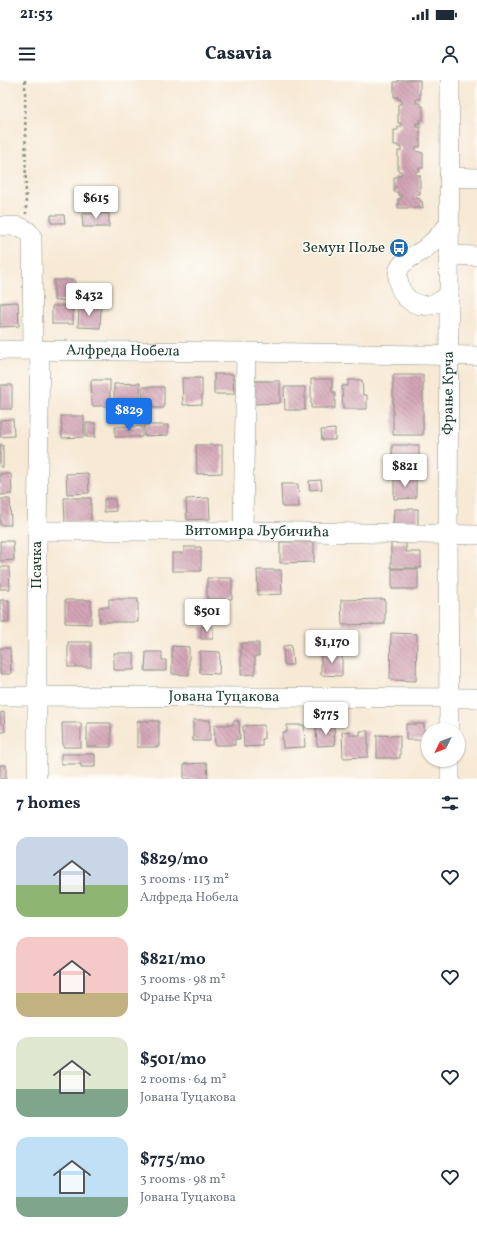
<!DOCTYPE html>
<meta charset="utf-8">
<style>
:root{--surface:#fff;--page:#f6f6f7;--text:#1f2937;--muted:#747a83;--accent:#1a73e8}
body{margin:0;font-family:Vollkorn,serif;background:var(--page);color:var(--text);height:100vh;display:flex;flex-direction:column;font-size:15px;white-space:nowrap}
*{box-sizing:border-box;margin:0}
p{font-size:13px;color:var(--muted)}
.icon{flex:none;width:22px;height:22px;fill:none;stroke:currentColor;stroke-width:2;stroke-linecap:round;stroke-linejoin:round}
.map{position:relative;height:699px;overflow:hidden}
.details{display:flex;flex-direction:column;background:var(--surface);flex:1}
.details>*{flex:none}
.needle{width:26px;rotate:227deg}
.tools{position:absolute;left:421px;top:643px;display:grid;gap:8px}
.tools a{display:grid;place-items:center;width:44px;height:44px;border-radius:50%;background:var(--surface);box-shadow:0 1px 3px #0004;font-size:20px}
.price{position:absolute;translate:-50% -34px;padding:0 9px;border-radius:4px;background:#fff;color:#222;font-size:13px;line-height:26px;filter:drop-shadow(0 1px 2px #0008)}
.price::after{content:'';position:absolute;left:50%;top:24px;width:12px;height:9px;margin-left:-6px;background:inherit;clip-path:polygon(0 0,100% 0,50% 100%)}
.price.selected{background:var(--accent);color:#fff}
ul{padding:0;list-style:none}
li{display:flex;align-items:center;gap:12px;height:100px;padding:0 16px}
li span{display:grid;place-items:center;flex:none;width:112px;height:80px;border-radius:12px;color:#555}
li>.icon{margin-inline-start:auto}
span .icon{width:48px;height:48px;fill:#fffc;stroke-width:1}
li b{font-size:17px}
h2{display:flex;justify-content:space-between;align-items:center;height:48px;padding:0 16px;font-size:17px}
.status{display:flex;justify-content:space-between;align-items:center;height:28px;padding:0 20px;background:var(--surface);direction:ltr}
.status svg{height:11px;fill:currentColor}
header{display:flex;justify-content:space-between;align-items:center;height:52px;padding:0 16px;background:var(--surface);font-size:18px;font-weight:800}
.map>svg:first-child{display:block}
.building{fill:url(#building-back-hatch)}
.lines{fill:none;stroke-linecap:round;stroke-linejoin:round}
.minor-casing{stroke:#8b9384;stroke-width:20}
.path{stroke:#8b9384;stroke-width:2.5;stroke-dasharray:3 3;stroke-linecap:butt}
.minor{stroke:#fff;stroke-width:19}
.labels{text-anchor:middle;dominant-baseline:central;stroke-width:3;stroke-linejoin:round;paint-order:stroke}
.poi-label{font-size:15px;fill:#1f3d34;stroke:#fdfcf7;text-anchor:end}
.street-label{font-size:15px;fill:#1f3d34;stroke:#fdfcf7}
</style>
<div class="status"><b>21:53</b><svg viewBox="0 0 49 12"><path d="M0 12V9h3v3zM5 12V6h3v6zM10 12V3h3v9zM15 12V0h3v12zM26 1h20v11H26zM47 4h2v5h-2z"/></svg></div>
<header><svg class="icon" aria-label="menu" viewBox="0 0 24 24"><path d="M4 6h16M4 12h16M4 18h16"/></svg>Casavia<svg class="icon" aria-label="person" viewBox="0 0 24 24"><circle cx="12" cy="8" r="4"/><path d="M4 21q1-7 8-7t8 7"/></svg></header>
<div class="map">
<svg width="477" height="699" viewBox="0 0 477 699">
<defs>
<pattern id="building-back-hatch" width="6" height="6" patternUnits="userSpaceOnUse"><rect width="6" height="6" fill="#d3a4b6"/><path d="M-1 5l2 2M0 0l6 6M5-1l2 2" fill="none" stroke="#ab8795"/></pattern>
</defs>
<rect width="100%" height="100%" fill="#fdfcf7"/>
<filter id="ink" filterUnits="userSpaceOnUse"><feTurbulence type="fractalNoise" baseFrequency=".025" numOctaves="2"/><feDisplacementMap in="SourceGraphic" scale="8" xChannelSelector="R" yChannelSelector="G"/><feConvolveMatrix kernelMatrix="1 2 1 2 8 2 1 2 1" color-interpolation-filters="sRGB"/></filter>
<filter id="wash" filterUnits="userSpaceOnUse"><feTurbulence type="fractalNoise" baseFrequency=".012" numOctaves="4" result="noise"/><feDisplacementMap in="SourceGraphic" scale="16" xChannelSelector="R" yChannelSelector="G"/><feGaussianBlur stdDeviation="0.9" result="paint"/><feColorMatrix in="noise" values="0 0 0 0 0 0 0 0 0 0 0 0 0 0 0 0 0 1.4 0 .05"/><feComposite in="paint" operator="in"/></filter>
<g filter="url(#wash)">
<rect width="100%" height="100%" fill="#f7e9d5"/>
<g id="blocks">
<path class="building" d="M398,0H420V19H416V23H420V26H423V40H419L420,43H416V47H420V67H416V71L423,73V88H419L420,91H416V95H420V114H416V118L420,119V121H422L423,128H398V119H401V115H398V112H394V97H398V95H401V91H398V71H401V67H398V65H394V50H398V47H401V43H398V24H401V19H397L398,17H394V2H398Z
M109,133V147H83L82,134Z
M51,135H64L65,143H51Z
M54,200H75V220L54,221Z
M18,222L19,246L0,247V223Z
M52,226H73V244H52Z
M79,226L101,228L100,248L78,247Z
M214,294H233L234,314H214Z
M393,295H423V355H393Z
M182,298H202V324L183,325Z
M311,299H332V312H335V328H311Z
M91,300H110V326H92Z
M348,300H362L363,315H367V329H343L342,306H348Z
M254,301H280V323L254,324Z
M140,303V329H114V304Z
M0,305H12V329H0Z
M142,307H164V328H143Z
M284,307H305V330H285Z
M61,336H84V357L62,358Z
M13,339L14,356L0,357V340Z
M86,343H95V357H86Z
M144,345H168V355L144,356Z
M142,346V357H115V347Z
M335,349V360H322L321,350Z
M0,365H3V387H0Z
M196,365H222V393L197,394Z
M392,365H419V389H392Z
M88,393L89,413L67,414L66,394Z
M0,394H11L12,414L0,415Z
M394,398H416V418L394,419Z
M321,400L322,409L310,410L309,401Z
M281,404H298L299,427H282Z
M64,418H91V443H65Z
M209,418L210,439L187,440L186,419Z
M0,419H10L11,445H0Z
M104,419H115L116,431L104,432Z
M394,429H418V448H393Z
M0,461H13L14,480L0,481Z
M280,462H314V482L280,483Z
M391,463H406V472H421V488H391Z
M184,467H201V491H172V473H184Z
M0,487H9L10,509H0Z
M392,489H418V509H392Z
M257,490H281L282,514L258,515Z
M207,498H232V519H207Z
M109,519H138V542H99V527H109Z
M385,519V544L342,545L341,520Z
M0,520H9V542H0Z
M65,520H91V544L65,543Z
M201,547H213V559H201Z
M391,553L417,554L416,601L390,600Z
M68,562H91V587H68Z
M241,563H259V576H255V594L241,595Z
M291,565L293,585H284L283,566Z
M172,566L189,567V595L172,594Z
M0,568H10L11,594H0Z
M200,571L220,572L219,594L200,593Z
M146,572H162V580H166V591H145Z
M321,572H342V596L321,595Z
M114,573H134V590H114Z
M4,632L5,652H0V633Z
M193,640H210V661H193Z
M137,641H159V667H137Z
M233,641H239L240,659H235V665H215L214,645H233Z
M62,643H81V667H63Z
M87,643H111V667H87Z
M406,644H424V660H406Z
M264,645V659H262V666L244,667L243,646Z
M287,645H304L305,667L283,668L282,653L287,652Z
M334,645L335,665L317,666L316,646Z
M350,651V655H360V651H368V677L343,678L342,652Z
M377,655L400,656V678H377Z
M61,674H95V687H81V684H61Z
M207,683L208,699H184V684Z
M0,685H6V699H0Z"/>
</g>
</g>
<g filter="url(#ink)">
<use href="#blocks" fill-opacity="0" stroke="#8b9384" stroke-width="1"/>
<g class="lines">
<g class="minor-casing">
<g id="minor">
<path d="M449,97L477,98"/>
<path d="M0,146C12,146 26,144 32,157L33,270"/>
<path d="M449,175L477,176"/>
<path d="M449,212C446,215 444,219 440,221C423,231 404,223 399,204C398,199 397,194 399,189C404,179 417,175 426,168C434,161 442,153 449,144"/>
<path id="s1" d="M0,270L246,272L477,276"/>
<path id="s2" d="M37,451H243L477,455"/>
<path d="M243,451L246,272"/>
<path id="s3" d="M0,616L477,618"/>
<path id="s4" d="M449,650L448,455L450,0"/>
<path d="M450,680V699"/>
<path d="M37,699V451L40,270"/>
</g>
</g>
<path class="path" d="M25,0L26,134"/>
<use href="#minor" class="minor"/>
</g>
</g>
<defs>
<g id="bus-disc" transform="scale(1)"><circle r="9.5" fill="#1f6fb2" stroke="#fdfcf7"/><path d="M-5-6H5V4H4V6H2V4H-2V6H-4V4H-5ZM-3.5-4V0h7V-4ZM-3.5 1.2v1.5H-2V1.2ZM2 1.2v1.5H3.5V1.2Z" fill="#fff"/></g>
</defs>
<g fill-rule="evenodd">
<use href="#bus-disc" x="399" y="168"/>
</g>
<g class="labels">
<g class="poi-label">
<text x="385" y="168">Земун Поље</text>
</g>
<g class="street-label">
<text stroke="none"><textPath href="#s1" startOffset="123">Алфреда Нобела</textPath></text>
<text stroke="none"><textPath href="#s4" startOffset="337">Фрање Крча</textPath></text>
<text stroke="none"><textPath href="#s2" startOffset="220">Витомира Љубичића</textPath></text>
<text transform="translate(37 485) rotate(-90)">Псачка</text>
<text stroke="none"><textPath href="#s3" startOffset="224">Јована Туцакова</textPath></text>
</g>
</g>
</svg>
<div class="tools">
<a><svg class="needle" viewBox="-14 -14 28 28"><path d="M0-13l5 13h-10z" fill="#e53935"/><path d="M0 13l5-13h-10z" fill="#747a83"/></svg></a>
</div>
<b class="price" style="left:96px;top:140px">$615</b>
<b class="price" style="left:89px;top:237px">$432</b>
<b class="price selected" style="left:129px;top:352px">$829</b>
<b class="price" style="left:405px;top:408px">$821</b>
<b class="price" style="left:207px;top:553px">$501</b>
<b class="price" style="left:332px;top:584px">$1,170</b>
<b class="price" style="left:326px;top:656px">$775</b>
</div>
<section class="details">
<h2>7 homes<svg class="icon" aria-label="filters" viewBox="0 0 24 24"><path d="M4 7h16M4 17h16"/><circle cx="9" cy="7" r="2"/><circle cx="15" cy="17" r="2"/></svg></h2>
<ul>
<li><span style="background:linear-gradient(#c9d6e8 60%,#8fb573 0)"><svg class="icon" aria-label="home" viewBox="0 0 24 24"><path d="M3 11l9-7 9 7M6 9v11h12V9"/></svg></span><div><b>$829/mo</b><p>3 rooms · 113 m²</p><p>Алфреда Нобела</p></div><svg class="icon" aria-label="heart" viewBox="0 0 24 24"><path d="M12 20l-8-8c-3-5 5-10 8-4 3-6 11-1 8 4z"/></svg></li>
<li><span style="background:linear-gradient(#f6c9c9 70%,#c2b280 0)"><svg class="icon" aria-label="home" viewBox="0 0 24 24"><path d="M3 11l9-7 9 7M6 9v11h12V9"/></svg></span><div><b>$821/mo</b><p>3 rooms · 98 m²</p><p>Фрање Крча</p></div><svg class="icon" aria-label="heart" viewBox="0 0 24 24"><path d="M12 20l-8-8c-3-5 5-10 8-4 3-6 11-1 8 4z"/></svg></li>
<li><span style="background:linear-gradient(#dfe7d0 65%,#7fa58c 0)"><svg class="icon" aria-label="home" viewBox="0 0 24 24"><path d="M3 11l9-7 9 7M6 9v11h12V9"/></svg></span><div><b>$501/mo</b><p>2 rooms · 64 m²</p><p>Јована Туцакова</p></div><svg class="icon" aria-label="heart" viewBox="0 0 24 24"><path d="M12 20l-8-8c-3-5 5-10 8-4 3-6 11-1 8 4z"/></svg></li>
<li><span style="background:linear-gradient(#bfe0f5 75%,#7fa58c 0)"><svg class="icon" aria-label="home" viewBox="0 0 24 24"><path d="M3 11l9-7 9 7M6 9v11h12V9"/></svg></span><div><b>$775/mo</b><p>3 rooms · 98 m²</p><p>Јована Туцакова</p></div><svg class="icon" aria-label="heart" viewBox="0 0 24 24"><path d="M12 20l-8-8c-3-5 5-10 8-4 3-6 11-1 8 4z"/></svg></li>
</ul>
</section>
